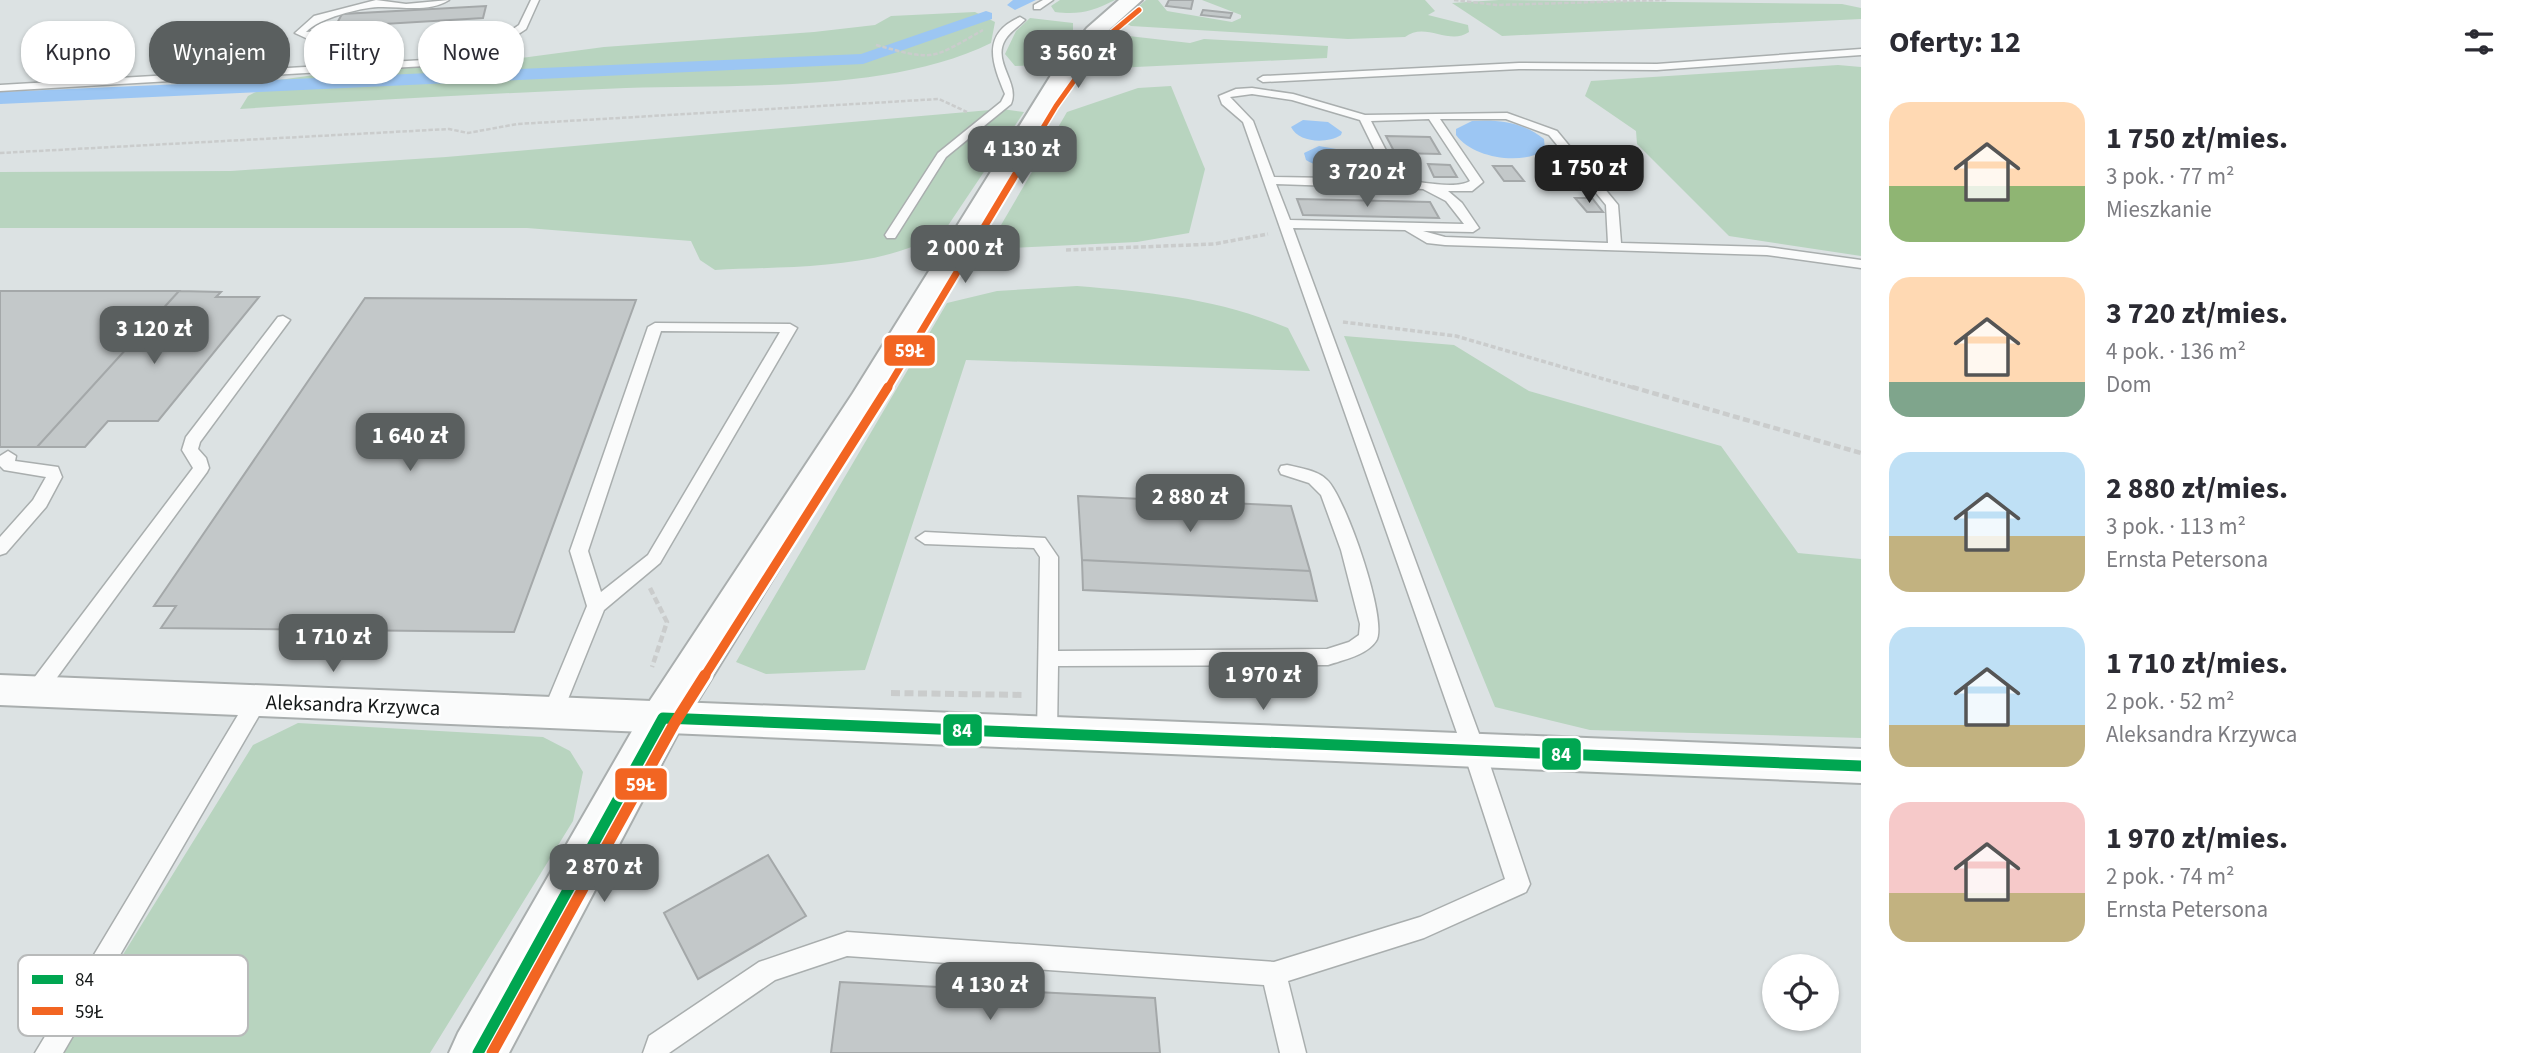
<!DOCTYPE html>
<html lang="pl">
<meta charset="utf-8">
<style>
:root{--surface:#fff;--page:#f7f7f7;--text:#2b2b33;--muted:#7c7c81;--accent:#5a5f5f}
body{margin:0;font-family:"Source Sans 3",sans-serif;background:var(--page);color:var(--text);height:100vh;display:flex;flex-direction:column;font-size:26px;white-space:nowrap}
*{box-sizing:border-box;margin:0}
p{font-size:23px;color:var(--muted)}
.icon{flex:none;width:38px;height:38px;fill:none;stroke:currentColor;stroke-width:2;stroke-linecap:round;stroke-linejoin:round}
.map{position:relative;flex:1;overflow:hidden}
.drawer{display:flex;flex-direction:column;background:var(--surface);width:665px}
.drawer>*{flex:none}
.guide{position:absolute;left:21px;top:21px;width:665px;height:63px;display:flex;gap:14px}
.buttons{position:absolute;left:1762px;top:954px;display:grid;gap:14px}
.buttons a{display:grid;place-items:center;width:77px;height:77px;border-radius:50%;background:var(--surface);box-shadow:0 2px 5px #0004;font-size:35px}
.price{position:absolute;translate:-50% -60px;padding:0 16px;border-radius:14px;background:var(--accent);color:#fff;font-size:23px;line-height:46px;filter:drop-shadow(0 2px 4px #0008)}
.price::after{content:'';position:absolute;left:50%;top:42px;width:21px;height:16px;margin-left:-10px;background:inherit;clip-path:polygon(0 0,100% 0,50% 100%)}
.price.on{background:#222;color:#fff}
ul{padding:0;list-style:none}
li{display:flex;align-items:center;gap:21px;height:175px;padding:0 28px}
li span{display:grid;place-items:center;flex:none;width:196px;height:140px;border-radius:21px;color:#555}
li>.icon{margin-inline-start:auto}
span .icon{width:84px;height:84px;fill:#fffc;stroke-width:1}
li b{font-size:30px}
h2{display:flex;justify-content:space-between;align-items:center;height:84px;padding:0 28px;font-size:30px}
.chip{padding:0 24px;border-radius:28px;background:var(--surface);box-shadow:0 2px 5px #0004;font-size:24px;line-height:63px}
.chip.on{background:var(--accent);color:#fff}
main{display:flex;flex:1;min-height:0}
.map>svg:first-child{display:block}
.green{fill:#b8d4bf}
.water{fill:#9cc6f3}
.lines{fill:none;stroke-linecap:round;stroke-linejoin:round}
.canal{fill:#9cc6f3;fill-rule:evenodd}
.building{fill:#c3c8c9;stroke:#a4a8a9;stroke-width:2}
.lane-casing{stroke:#a9aeae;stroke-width:3}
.street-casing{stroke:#a9aeae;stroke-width:4}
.secondary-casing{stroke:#a9aeae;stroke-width:4}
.path-far3{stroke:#cacccc;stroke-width:2.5;stroke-dasharray:4.5 2;stroke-linecap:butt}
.path-far2{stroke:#cacccc;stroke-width:3.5;stroke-dasharray:5 2.5;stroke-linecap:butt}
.path-far1{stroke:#cacccc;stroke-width:4.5;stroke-dasharray:7 3.5;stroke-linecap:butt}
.path{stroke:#cacccc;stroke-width:6;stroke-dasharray:9 4.5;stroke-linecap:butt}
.lane{fill:#fafbfb;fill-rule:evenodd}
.street{fill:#fafbfb;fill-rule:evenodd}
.secondary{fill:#fafbfb;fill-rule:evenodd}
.bus-1-casing{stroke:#fff;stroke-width:17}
.bus-2-far3-casing{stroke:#fff;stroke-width:8}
.bus-2-far2-casing{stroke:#fff;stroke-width:11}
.bus-2-far1-casing{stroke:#fff;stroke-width:14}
.bus-2-casing{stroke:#fff;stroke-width:17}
.bus-1{stroke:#00a651;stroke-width:11}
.bus-2-far3{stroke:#f26522;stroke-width:5}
.bus-2-far2{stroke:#f26522;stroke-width:7}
.bus-2-far1{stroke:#f26522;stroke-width:9}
.bus-2{stroke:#f26522;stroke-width:11}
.labels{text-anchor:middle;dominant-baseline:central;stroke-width:5;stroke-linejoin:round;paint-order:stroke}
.street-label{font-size:21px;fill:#141818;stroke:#fff}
.key{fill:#fff;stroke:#b8baba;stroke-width:2}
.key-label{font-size:19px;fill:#141818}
.line-badge{stroke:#fff;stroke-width:2.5}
.badge-label{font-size:19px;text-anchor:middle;font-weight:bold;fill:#fff}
</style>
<main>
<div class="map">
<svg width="1861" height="1053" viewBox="0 0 1861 1053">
<rect width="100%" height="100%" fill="#dce2e3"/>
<path class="green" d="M1060,0H1115C1093,11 1080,15 1055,12L1051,6Z
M1146,0H1158L1167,11L1232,22L1241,18V15L1202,0H1425L1435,11L1428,15L1468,25L1469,32C1449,46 1425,21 1405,37L1348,39L1131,26L1122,21Z
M1499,0L1842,4L1861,8V19L1502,36L1452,3Z
M975,12L995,22L991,43C889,93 739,84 626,88C497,93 369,100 240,109L248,96L279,80L349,70L492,62L604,47L814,32L875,25L891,16Z
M1030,18L1073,23V34L1041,65L1015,66L1005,54L1016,31Z
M1111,34L1190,43L1204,39L1328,46L1327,58L1094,69L1089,65L1102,37Z
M1838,65L1861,67V256L1729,236L1637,144L1636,131L1585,96L1591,81Z
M1171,86L1205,169L1189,233L1137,242L987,249L1067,112L1138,88Z
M1002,109L1024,112L945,230C885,271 785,266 715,270L700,260L691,241L527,228H0V172L231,171L446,157Z
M1077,286C1151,292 1219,299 1288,328L1310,371L966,360L865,670L766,674L736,662L947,303L997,291Z
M1344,336L1454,345L1529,391L1721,446L1798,553L1861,559V738L1590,730L1495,707Z
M298,723L543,737L570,751L583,772L573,821L430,1053H62L253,745Z"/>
<path class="water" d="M1303,120L1328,122L1342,132L1341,135C1327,144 1299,143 1291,127Z
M1472,121C1497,119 1523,122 1544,139L1545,150C1521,166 1473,158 1456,135V129Z
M1319,146L1342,150L1354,160C1344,175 1319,168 1306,160L1304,153Z"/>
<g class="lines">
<path class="canal" d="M1013,0H1036L1015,10L1007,5Z
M986,11L992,13V19L863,64L0,104V92L861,54Z"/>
</g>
<path class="building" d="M1169,0H1193L1191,9L1166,6Z
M486,6L483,18L335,27L342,14Z
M1203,10L1232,13L1230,18L1201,15Z
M1386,136L1430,137L1440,154L1395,153Z
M1428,164L1450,165L1457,177H1434Z
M1493,166H1512L1524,181H1504Z
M1575,198H1592L1603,212H1587Z
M1297,199L1430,202L1439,218L1303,215Z
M0,291H179L37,447H0Z
M179,291L221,292L216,297H259L158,421H108L85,447H37Z
M365,298L636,300L514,632L161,628L176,606H154Z
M1078,496L1291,506L1310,571L1082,560Z
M1082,560L1310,571L1317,601L1083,590Z
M768,855L806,916L698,979L664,913Z
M840,982L1155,998L1160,1053H831Z"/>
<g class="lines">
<g class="lane-casing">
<path id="lane" d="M376,0L406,4L449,0C428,13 402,6 378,7C360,8 319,18 306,32L388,26L390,28L385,31L308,39L295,33L314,16Z
M531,0H539L526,29L493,51L460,64L0,91V85L458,58L487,47L519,25Z
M1043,0H1053L1040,9H1034V5Z
M1020,17L1025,20C1018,27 1010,32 1005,40C992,62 1020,83 1011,104L946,157L895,238H887L885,235L938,153L1001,102L1005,94C992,63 981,34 1020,17Z
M1861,49V55L1657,70L1519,69L1263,82L1258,79L1263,76L1519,63L1657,64Z
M1252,88L1293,94L1365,115L1507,113L1557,131L1618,205L1621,243L1767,247L1861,260V268L1767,255L1445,245L1427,243L1405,230L1293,228L1485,750L1530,884L1526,892L1424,938L1288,981L1306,1053H1280L1264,985L847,956L775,980L669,1053H643L649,1036L759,962L847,932L1274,962L1420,917L1505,879L1463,750L1243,122L1222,104L1219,96L1236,89ZM1252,94L1292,100L1360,120L1389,179L1274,177L1253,121L1230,97ZM1429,119L1470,181C1456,190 1418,181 1401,180L1371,121ZM1440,119H1506L1549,135L1606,205L1608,243L1445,237L1423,231L1473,232L1479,228L1462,203L1448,191H1472L1483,182ZM1276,184L1423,189L1446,201L1464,224L1290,220Z
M283,316L290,320L200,442L198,449L206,458L209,468L207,472L42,698L35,700L28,698L25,692L28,686L193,468L182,450L186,437L278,317Z
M655,323L790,324L797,328L660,563L604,610L562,714L559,720L552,722L545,720L542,714L587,606L570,551L648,327ZM661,331L780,332L648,555L601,592L588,551Z
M8,451L16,456L15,461L58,467L62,477L46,507L6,553L0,555V537L33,500L46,477L4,470L0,466V456Z
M1287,465C1300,468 1317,470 1327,480C1345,496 1389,622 1376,641C1367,655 1343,660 1328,665L1058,666L1057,734L1054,740L1047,743L1040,740L1037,734L1040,557L1034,548L925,544L916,538L925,532L1045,538L1058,557V651L1327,649L1349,642L1359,635L1360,624L1341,550L1321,495L1309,483L1281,474L1279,470L1281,466Z
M257,693L264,695L267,701L264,707L63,1053H35L250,695Z"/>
</g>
<g class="street-casing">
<path id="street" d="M0,675L1861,749V783L0,705Z"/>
</g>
<g class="secondary-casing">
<path id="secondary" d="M1119,0H1142L1101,37L1058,100L887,393L679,731L509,1053H449L458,1033L647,705L853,393L1053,72L1087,28Z"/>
</g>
<path class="path-far3" d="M1454,0L1496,5L1667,0
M876,45C935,61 930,60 983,30
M0,153L449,129L468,133L517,124L939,99L967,112"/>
<path class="path-far2" d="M1066,250L1214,244L1268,234
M1343,322L1456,336L1638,389"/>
<path class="path-far1" d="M1632,387L1861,453
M650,588L667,622L652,667"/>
<path class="path" d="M891,693L1025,695"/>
<use href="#lane" class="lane"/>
<use href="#street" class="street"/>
<use href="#secondary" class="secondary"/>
<g class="bus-1-casing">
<path id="bus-1" d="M663,718L1861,766
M478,1053L663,718"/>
</g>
<g class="bus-2-far3-casing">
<path id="bus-2-far3" d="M1018,169L1056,106L1103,40L1139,10"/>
</g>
<g class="bus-2-far2-casing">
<path id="bus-2-far2" d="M887,389L1020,167"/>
</g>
<g class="bus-2-far1-casing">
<path id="bus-2-far1" d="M704,677L888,387"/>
</g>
<g class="bus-2-casing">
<path id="bus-2" d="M492,1053L674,724L705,675"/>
</g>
<use href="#bus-1" class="bus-1"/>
<use href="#bus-2-far3" class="bus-2-far3"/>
<use href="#bus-2-far2" class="bus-2-far2"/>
<use href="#bus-2-far1" class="bus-2-far1"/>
<use href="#bus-2" class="bus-2"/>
</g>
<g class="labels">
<g class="street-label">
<text transform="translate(353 705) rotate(2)">Aleksandra Krzywca</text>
</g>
</g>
<rect x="18" y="955" width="230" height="81" rx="10" class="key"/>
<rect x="32" y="975" width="31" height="9" fill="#00a651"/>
<rect x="32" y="1007" width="31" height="8" fill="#f26522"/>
<g class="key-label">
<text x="75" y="986">84</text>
<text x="75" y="1018">59Ł</text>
</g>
<g class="line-badge">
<rect x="883" y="334" width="53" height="33" rx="7" fill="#f26522"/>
<rect x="942" y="713" width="41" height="34" rx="7" fill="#00a651"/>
<rect x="1541" y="737" width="41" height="34" rx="7" fill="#00a651"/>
<rect x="614" y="767" width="54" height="34" rx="7" fill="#f26522"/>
</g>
<g class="badge-label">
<text x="910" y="357">59Ł</text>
<text x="962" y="737">84</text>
<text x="1561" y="761">84</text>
<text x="641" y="791">59Ł</text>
</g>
</svg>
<div class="buttons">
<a><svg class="icon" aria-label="locate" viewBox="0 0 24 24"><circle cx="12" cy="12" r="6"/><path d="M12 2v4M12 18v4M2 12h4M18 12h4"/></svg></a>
</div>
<b class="price" style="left:1078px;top:90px">3 560 zł</b>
<b class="price" style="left:1022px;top:186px">4 130 zł</b>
<b class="price on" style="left:1589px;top:205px">1 750 zł</b>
<b class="price" style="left:1367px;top:209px">3 720 zł</b>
<b class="price" style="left:965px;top:285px">2 000 zł</b>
<b class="price" style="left:154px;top:366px">3 120 zł</b>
<b class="price" style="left:410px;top:473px">1 640 zł</b>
<b class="price" style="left:1190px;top:534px">2 880 zł</b>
<b class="price" style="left:333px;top:674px">1 710 zł</b>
<b class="price" style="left:1263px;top:712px">1 970 zł</b>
<b class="price" style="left:604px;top:904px">2 870 zł</b>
<b class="price" style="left:990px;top:1022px">4 130 zł</b>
<div class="guide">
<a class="chip">Kupno</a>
<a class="chip on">Wynajem</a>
<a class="chip">Filtry</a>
<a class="chip">Nowe</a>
</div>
</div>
<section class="drawer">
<h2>Oferty: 12<svg class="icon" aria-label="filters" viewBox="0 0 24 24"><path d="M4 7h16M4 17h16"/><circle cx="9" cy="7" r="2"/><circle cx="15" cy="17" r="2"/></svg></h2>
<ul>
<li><span style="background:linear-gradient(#ffd9b3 60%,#8fb573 0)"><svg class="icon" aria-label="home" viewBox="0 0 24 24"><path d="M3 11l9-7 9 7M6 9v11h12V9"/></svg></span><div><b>1 750 zł/mies.</b><p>3 pok. · 77 m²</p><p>Mieszkanie</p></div></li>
<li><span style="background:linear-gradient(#ffd9b3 75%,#7fa58c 0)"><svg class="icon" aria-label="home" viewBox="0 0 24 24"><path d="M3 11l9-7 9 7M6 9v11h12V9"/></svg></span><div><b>3 720 zł/mies.</b><p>4 pok. · 136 m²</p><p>Dom</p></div></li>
<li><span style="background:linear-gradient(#bfe0f5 60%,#c2b280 0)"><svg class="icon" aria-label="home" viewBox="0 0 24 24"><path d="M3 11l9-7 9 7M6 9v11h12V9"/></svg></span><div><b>2 880 zł/mies.</b><p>3 pok. · 113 m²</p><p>Ernsta Petersona</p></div></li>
<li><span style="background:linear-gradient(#bfe0f5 70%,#c2b280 0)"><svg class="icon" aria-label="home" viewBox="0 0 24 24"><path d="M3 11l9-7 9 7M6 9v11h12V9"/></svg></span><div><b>1 710 zł/mies.</b><p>2 pok. · 52 m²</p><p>Aleksandra Krzywca</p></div></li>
<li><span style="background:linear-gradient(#f6c9c9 65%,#c2b280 0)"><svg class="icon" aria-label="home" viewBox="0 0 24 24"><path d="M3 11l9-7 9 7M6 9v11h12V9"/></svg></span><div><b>1 970 zł/mies.</b><p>2 pok. · 74 m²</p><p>Ernsta Petersona</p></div></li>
</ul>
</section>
</main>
